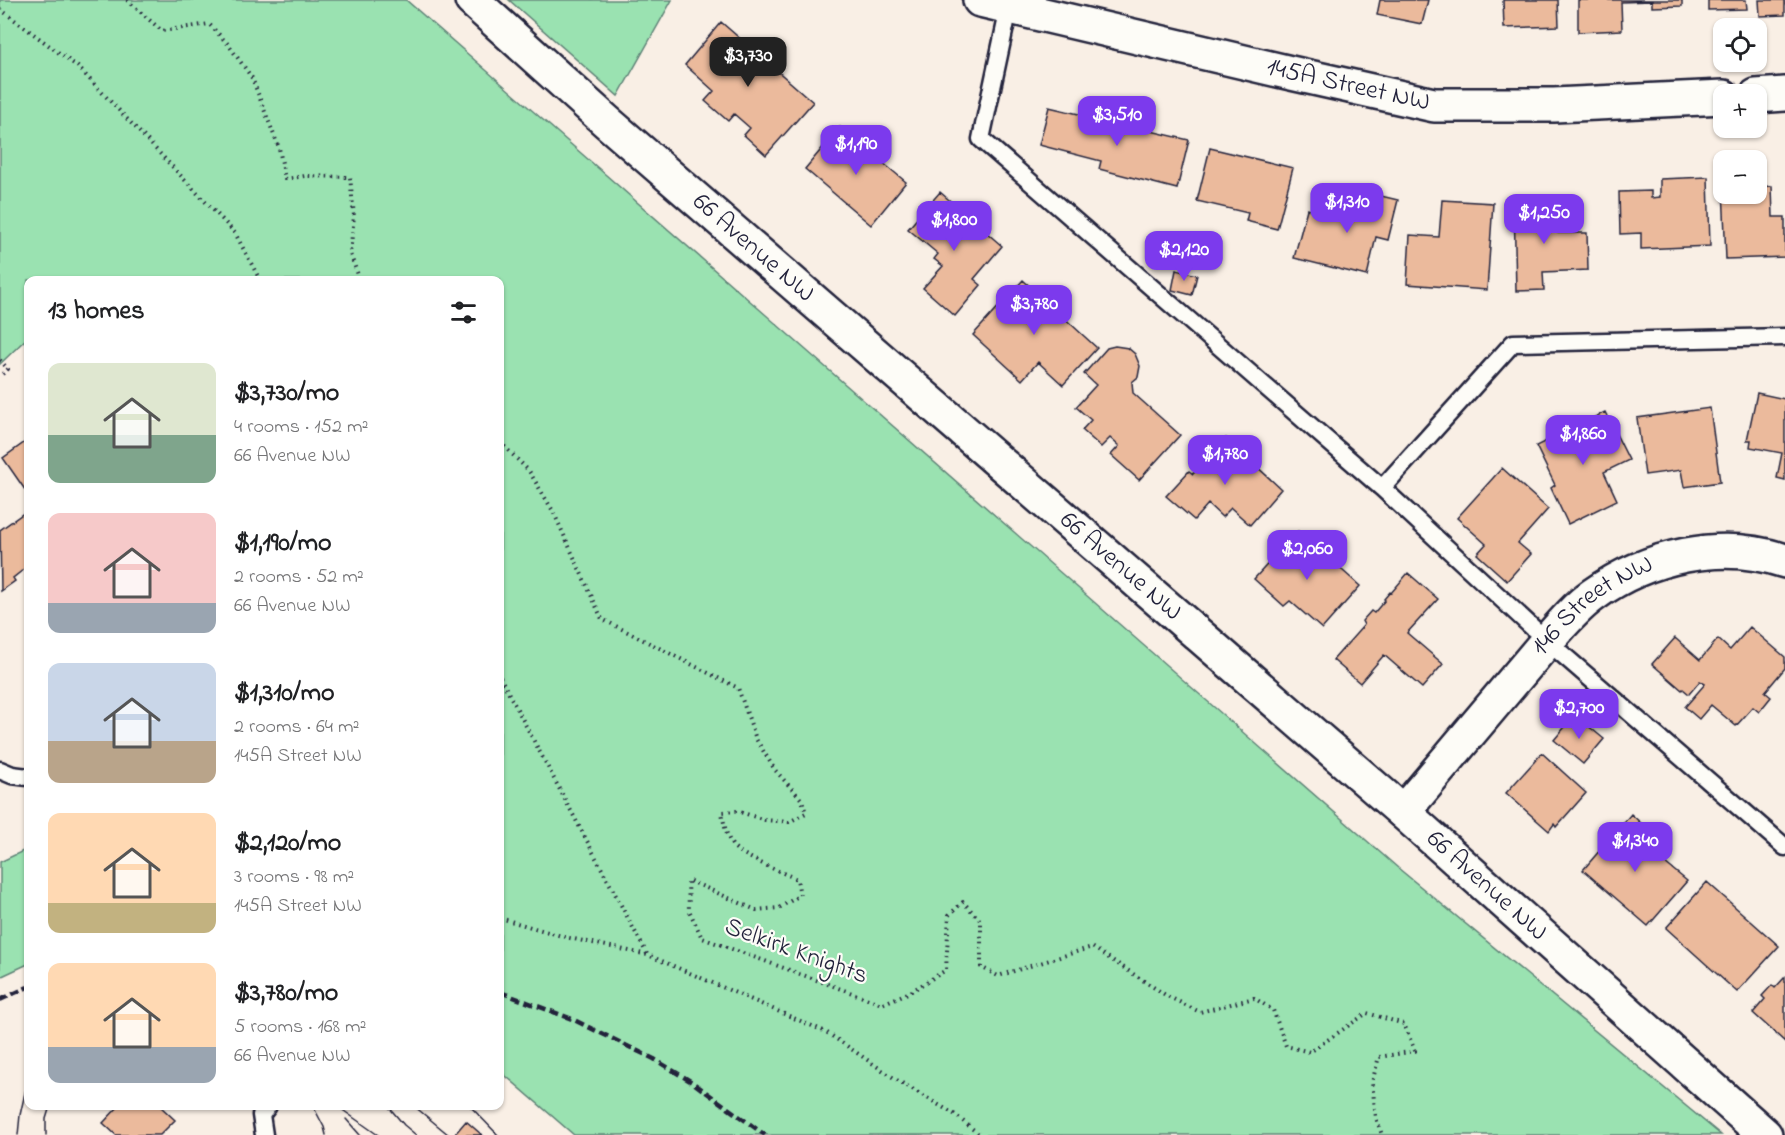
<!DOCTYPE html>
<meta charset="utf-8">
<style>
:root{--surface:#fff;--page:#f2f2f2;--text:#202124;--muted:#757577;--accent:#7c3aed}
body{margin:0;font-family:"Indie Flower",sans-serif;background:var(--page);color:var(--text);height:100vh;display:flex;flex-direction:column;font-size:22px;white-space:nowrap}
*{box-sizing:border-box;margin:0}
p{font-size:20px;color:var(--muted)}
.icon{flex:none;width:33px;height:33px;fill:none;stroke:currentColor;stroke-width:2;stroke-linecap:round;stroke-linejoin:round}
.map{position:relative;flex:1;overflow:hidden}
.panel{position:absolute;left:24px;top:276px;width:480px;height:834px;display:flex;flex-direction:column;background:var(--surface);border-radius:12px;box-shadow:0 2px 4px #0004}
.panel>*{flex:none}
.buttons{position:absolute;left:1713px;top:18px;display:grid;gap:12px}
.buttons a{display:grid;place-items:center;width:54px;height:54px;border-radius:12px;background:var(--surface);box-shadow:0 2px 4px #0004;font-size:30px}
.price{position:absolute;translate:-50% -51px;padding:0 14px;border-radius:12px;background:var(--accent);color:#fff;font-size:20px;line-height:39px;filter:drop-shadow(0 2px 3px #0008)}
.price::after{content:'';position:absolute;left:50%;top:36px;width:18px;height:14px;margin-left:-9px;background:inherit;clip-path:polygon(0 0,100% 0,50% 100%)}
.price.current{background:#222;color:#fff}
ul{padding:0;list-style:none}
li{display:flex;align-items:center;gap:18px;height:150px;padding:0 24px}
li span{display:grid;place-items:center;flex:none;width:168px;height:120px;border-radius:12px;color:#555}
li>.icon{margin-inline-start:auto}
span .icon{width:72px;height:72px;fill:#fffc;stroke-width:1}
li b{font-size:26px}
h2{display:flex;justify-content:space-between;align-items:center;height:72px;padding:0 24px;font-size:26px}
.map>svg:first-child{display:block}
.green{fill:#9ae2b1;stroke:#5e8276;stroke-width:1.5}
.building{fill:#ebba9c;stroke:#22223b;stroke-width:1.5}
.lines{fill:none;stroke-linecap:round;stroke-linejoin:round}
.service-casing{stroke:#22223b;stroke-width:21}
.minor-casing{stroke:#22223b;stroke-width:38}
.path{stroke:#22223b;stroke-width:4;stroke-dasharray:1.5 4.5;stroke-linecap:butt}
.service{stroke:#fdfcf7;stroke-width:16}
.minor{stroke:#fdfcf7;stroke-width:33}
.tram{stroke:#22223b;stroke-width:1.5}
.rail{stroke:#22223b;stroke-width:4.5;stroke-dasharray:9 4.5;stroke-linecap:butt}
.labels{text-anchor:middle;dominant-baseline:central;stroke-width:4.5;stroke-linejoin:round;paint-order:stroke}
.street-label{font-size:26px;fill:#22223b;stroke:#fdfcf7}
</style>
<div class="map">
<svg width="1785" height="1135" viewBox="0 0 1785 1135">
<rect width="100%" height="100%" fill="#f9efe5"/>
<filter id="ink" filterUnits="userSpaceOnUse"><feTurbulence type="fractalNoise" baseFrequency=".0167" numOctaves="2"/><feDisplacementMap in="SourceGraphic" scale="12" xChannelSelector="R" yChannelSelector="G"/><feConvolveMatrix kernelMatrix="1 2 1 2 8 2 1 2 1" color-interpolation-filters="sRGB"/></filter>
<g filter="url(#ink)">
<path class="green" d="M0,0H406L1398,868L1721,1135H574L500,1071V280H28V340L26,339L0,364Z
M509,0H672L618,96Z
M25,850L28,851V964L0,977V862Z"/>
<path class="building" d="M1380,0H1428L1422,24L1377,15Z
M1503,0H1558L1559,26L1504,28Z
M1578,0H1682V6L1652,7V1L1621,2L1622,30L1578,32Z
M1708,0H1746L1747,9L1708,10Z
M1759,0H1785V15L1760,16Z
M721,22L813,102L766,155L744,135L750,128L734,114L728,121L705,101L714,91L685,65Z
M1049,107L1189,140L1177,189L1099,169L1101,161L1039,145Z
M840,127L906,182L871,225L805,169Z
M1210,148L1293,168L1277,229L1246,221L1248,213L1197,201Z
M1708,177L1710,246L1641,249V233L1620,234L1619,192L1651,191V198L1660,197V179Z
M1772,186L1773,217H1785V257L1726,259L1723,188L1724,194H1756V187Z
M1360,191L1398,200L1388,240L1376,237L1367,276L1294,258L1307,209L1335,216L1338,206L1355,210Z
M940,192L1002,246L974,279L981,285L955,316L923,288L943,266L934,259L938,254L908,229Z
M1442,200L1493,203L1487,290L1407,284L1410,235L1439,237Z
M1514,202H1557L1558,233H1587L1588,270L1543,272L1544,290L1516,291Z
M1176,270L1197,275L1192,295L1172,290Z
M1023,280L1097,348L1063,385L1038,362L1022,380L973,335Z
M1115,346L1128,348L1135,354L1140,366L1138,377L1132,382L1133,393L1180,435L1139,480L1111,455L1119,446L1110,438L1101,447L1082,430L1091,420L1076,407L1096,385L1084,374L1107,348Z
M1757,393L1785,399V480L1777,478L1782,453L1750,447L1751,440H1747Z
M1710,408L1720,482L1684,487L1681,470L1645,475L1637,418Z
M1605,412L1629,460L1604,472L1617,500L1568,524L1551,488L1555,485L1536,446Z
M1226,438L1281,489L1250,525L1231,508L1222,517L1208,504L1194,520L1166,496L1189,471L1193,474Z
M28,440V494L3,458Z
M1502,468L1548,509L1518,543L1531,554L1507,581L1477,554L1486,544L1457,518Z
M28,510V566L13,578L15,581L1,591L0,530Z
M1298,531L1360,586L1322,629L1290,601L1284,606L1254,579Z
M1408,573L1438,599L1407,633L1443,664L1422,688L1384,655L1360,683L1333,660L1364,625L1362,621L1371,611L1374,613L1385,600L1384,599L1390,592L1391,593Z
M1750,627L1785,657V668L1765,692L1771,697L1759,712L1753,707L1736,726L1711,705L1699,719L1685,707L1705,684L1700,681L1689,694L1683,689L1682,690L1652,664L1675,638L1700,660L1718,639L1730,650Z
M1575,715L1604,739L1583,764L1554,740Z
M1542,753L1586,793L1556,827L1554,824L1549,831L1506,793Z
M1631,814L1643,825L1637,833L1668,860L1665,863L1687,881L1648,926L1583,870Z
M1707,882L1779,946L1737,992L1666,928Z
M1785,977V1042L1753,1013L1765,999L1762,996L1772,985L1775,988Z
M119,1106H160L175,1120L160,1135H116L103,1123Z
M466,1121L482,1135H454Z"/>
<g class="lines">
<g class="service-casing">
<path id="service" d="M1009,8L981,139L1382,488L1547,641L1785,847
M1382,488L1513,343L1785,337
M0,770L12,775L28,777
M264,1135L261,1115L268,1106"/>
</g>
<g class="minor-casing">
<g id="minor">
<path id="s1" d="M472,0L606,121L1403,812L1765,1135"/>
<path id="s2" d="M980,0L1291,73L1434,105H1554L1724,97"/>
<path d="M1756,96L1785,94"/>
<path id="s3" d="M1403,812L1547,641C1561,625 1575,608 1593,595C1647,556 1721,539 1785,561"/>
</g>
</g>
<path class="path" d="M127,0L162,31L209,24L228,44L252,78L279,148L285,179L305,176L350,177L354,216L350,254L360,280
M0,9L78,67L235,233L260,280
M0,360L8,369L0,376
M500,442L529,471L553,511L602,619L738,688L756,739L775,770L802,800L806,813L789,822L765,820L737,811L722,812C724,824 726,835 732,845C739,855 783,873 797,879L800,895L779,908L756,910L688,880L689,910L702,938L882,1004L910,992L946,970L949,915L963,902L981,921V967L998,976L1092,947L1167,996L1200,1012L1254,998L1273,1010L1286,1046L1310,1052L1367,1013L1404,1024L1415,1051L1379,1057L1372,1082L1376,1118L1382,1135
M500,677L647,954
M500,918L565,937L648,955L826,1032L897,1080L954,1114L980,1135"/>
<use href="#service" class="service"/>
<use href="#minor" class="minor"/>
<path class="tram" d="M313,1106L324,1127L326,1135
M337,1106L378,1135
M388,1106L404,1125L416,1135
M414,1106L449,1135
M470,1106L498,1135
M346,1119L360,1135
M18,1135L20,1115L28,1080
M46,1135V1119L50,1106"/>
<path class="rail" d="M500,992L572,1019L654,1059L692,1082L765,1135
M0,1000L28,987"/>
</g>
</g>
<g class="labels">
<g class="street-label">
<text stroke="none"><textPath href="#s2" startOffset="378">145A Street NW</textPath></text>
<text stroke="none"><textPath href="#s1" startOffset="375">66 Avenue NW</textPath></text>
<text stroke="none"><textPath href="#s1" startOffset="861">66 Avenue NW</textPath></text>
<text stroke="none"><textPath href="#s3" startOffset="282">146 Street NW</textPath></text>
<text stroke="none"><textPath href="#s1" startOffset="1347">66 Avenue NW</textPath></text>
<text transform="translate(796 952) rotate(20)">Selkirk Knights</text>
</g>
</g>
</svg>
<div class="buttons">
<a><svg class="icon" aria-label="locate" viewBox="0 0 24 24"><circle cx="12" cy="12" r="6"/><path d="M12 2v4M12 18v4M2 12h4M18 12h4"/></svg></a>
<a>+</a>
<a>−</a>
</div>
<b class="price current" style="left:748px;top:88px">$3,730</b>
<b class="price" style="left:1117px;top:147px">$3,510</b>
<b class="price" style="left:856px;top:176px">$1,190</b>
<b class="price" style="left:1347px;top:234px">$1,310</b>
<b class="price" style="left:1544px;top:245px">$1,250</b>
<b class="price" style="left:954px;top:252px">$1,800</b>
<b class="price" style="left:1184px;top:282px">$2,120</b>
<b class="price" style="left:1034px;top:336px">$3,780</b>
<b class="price" style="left:1583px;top:466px">$1,860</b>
<b class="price" style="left:1225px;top:486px">$1,780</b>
<b class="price" style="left:1307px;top:581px">$2,060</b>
<b class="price" style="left:1579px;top:740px">$2,700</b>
<b class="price" style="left:1635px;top:873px">$1,340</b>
<section class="panel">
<h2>13 homes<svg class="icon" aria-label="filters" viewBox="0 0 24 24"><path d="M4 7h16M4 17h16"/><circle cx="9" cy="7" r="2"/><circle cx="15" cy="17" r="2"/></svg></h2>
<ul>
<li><span style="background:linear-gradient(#dfe7d0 60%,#7fa58c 0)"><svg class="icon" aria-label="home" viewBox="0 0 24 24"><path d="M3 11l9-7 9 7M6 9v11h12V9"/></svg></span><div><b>$3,730/mo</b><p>4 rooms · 152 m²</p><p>66 Avenue NW</p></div></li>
<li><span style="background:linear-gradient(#f6c9c9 75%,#9aa5b1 0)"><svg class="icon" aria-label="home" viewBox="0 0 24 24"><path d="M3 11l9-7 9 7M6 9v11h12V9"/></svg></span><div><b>$1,190/mo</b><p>2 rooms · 52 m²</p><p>66 Avenue NW</p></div></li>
<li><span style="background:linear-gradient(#c9d6e8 65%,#b9a48a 0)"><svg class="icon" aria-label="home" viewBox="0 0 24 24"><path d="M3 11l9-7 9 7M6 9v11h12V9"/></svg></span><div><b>$1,310/mo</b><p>2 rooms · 64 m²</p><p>145A Street NW</p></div></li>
<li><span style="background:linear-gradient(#ffd9b3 75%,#c2b280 0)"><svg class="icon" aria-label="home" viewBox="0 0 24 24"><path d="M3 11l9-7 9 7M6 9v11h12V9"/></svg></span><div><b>$2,120/mo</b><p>3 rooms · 98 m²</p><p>145A Street NW</p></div></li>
<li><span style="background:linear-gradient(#ffd9b3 70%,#9aa5b1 0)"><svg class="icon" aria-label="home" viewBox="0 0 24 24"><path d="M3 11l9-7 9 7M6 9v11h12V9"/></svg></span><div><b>$3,780/mo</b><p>5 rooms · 168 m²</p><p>66 Avenue NW</p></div></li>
</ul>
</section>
</div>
